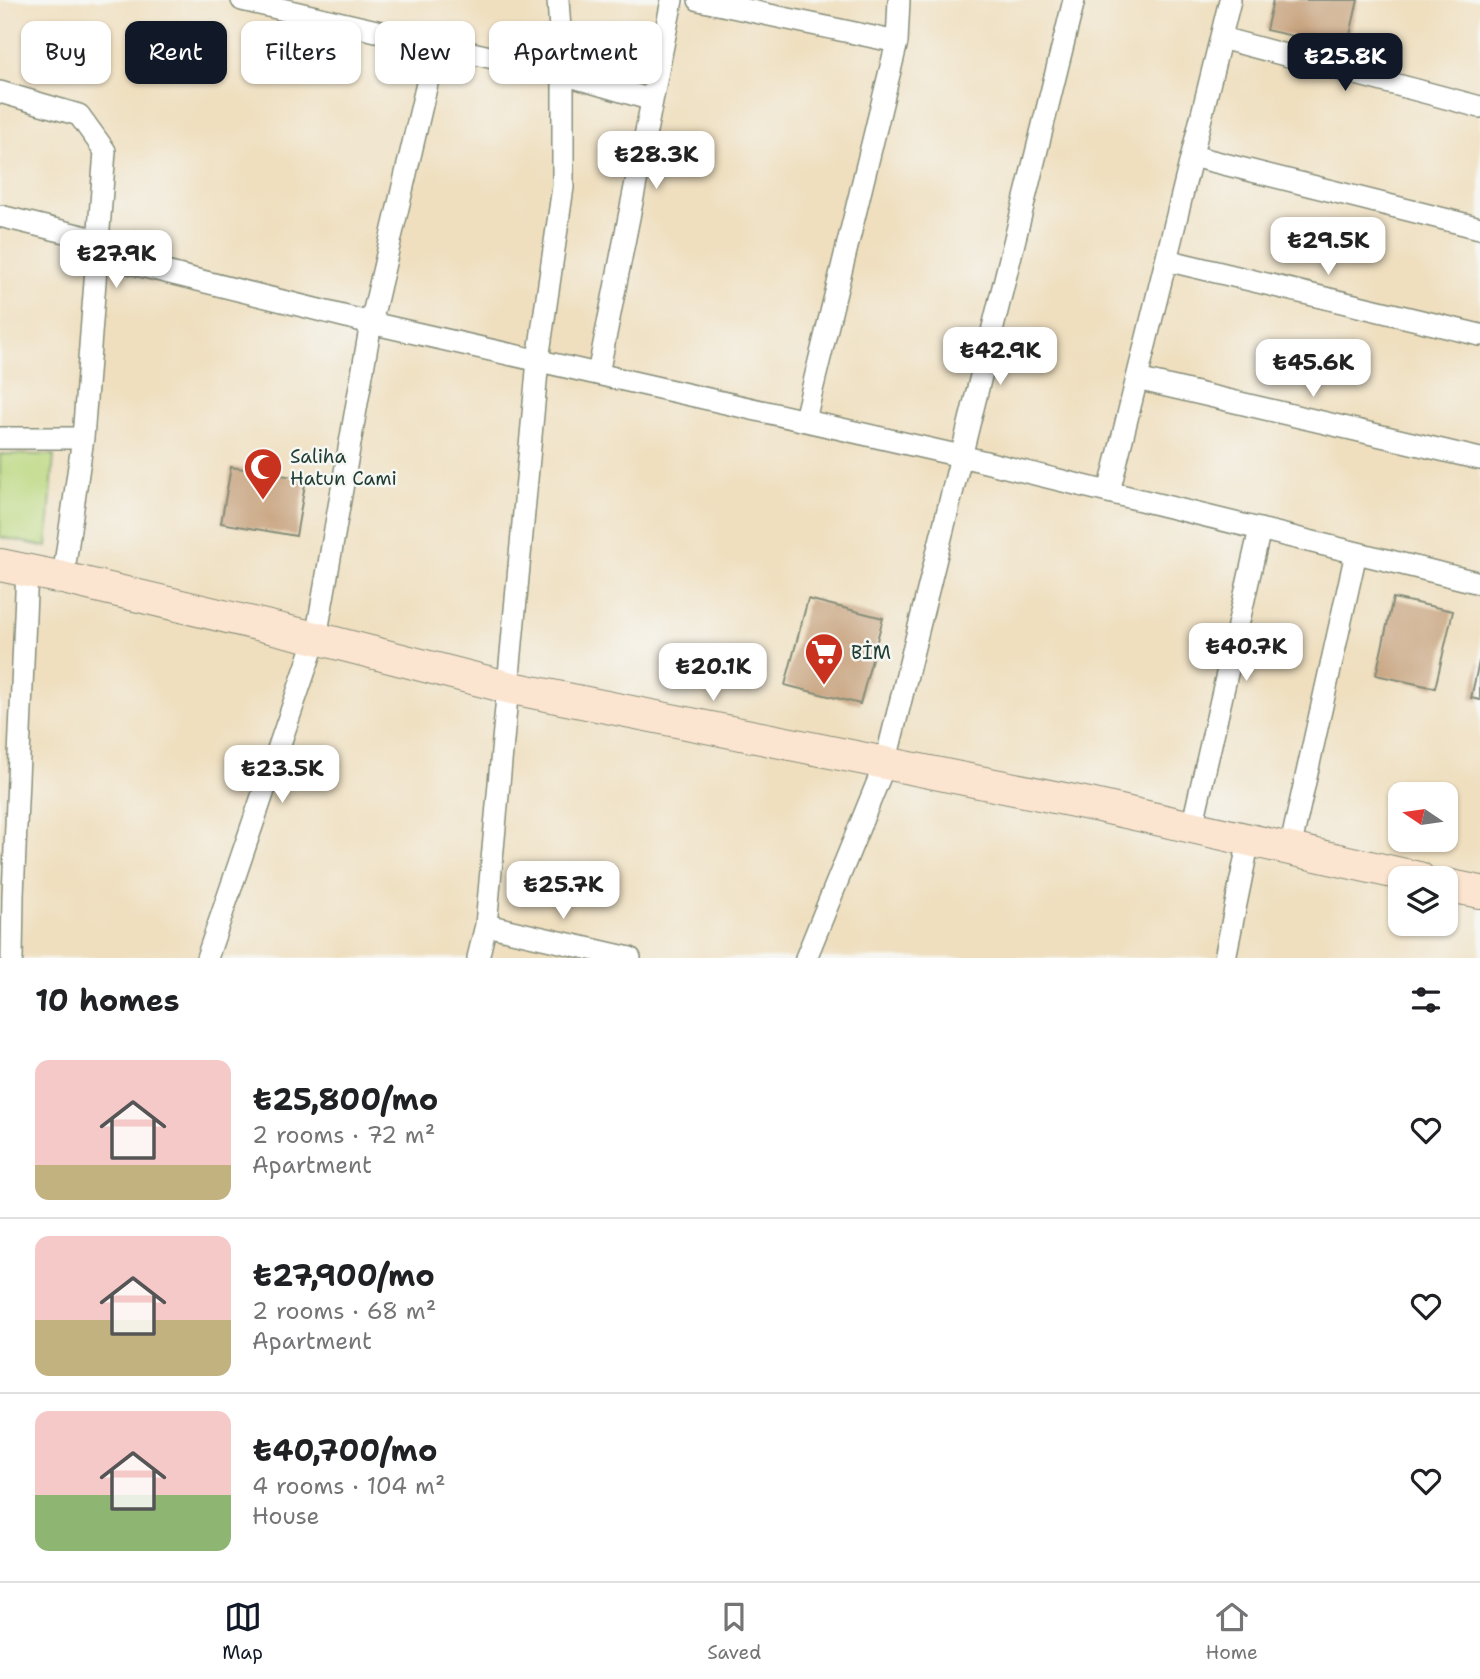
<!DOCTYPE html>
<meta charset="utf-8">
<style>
:root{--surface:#fff;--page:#f6f6f6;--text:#202124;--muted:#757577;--line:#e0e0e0;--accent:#111827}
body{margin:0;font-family:"Shantell Sans",sans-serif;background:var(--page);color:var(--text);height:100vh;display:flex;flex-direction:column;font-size:26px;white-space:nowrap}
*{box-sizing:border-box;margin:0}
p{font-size:23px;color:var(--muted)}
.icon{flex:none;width:38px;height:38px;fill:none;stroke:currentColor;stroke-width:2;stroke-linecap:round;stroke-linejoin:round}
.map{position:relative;height:958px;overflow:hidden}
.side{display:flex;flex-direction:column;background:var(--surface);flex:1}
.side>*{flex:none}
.top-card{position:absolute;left:21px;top:21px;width:700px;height:63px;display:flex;gap:14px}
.needle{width:46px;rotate:283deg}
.buttons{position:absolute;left:1388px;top:782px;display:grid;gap:14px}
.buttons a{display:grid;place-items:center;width:70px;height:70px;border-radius:14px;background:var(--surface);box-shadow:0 2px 5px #0004;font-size:35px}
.price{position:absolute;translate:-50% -60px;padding:0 16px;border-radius:14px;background:#fff;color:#222;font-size:23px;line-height:46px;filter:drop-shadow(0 2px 4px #0008)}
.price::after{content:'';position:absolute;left:50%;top:42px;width:21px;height:16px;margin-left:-10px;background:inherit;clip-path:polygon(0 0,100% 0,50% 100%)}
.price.on{background:var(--accent);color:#fff}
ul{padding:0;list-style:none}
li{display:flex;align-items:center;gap:21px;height:175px;padding:0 35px}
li+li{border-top:2px solid var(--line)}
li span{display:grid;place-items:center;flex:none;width:196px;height:140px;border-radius:14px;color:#555}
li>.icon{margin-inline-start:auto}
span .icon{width:84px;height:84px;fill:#fffc;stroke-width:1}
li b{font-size:30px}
h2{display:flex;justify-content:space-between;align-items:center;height:84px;padding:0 35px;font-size:30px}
.chip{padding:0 24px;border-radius:14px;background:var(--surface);box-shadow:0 2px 5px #0004;font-size:24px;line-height:63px}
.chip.on{background:var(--accent);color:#fff}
.tab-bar{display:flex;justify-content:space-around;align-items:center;height:98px;border-top:2px solid var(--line);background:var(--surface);font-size:19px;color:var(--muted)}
.tab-bar a{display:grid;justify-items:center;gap:4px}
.tab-bar .on{color:var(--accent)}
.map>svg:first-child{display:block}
.green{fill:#bad77d;stroke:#6c8a58;stroke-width:2}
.building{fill:#c9a682}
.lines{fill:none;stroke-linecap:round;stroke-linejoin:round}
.street-casing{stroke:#878e7a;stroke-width:24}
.secondary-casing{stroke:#878e7a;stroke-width:34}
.street{stroke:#fff;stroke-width:21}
.secondary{stroke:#fce5d0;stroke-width:32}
.labels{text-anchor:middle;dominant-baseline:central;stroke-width:5;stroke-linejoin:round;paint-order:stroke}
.poi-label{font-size:19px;fill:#1f3d34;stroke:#f6f6f2;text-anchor:start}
</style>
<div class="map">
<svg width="1480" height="958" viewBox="0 0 1480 958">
<rect width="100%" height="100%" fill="#f6f6f2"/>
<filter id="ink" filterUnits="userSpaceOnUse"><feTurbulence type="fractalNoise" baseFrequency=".0143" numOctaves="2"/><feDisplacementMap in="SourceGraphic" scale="14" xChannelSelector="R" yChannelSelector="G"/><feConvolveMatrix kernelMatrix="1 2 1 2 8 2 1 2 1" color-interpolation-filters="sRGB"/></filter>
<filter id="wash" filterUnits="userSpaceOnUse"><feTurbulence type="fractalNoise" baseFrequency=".00686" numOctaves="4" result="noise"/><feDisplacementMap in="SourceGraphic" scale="28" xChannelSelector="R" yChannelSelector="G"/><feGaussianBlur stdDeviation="1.57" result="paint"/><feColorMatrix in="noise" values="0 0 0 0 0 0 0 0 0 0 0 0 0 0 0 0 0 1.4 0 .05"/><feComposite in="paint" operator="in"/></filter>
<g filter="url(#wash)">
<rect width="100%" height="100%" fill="#efdfbf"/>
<path class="green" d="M0,454L54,455L47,547L0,537Z"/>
<g id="blocks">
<path class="building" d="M1273,0H1358L1347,48L1266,30Z
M231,467L306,479L296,536L221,523Z
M1393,598L1453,611L1435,688L1376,675Z
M808,599L883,618L860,704L785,685Z
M1479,662L1480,663V700L1471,698Z"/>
</g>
</g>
<g filter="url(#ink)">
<use href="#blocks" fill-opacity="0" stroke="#878e7a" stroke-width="2"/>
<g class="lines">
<g class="street-casing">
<path id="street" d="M242,0L563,74L652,100
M699,0L897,42
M1221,38L1480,107
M0,92L79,115L105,151L83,438L63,578
M1192,156L1480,228
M0,216L98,240
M97,255L371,323L961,456L1480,583
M1166,260L1480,335
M598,374L672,0
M1137,379L1480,459
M805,419L897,42L899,0
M0,438H83
M1109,492L1230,0
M1192,827L1260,529
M1290,849L1356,553
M486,925L630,958
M12,958L13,895L27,570
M207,958L316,638L371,323L436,45
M478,958L486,925L538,360L563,187V74L558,0
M806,958L885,764L1074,0
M1225,958L1249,840"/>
</g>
<g class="secondary-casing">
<path id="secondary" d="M0,565L63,578L316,638L507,687L1094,805L1419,878
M1446,885L1480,892"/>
</g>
<use href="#street" class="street"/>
<use href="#secondary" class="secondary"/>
</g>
</g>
<defs>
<g id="mosque-pin" transform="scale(2.0125)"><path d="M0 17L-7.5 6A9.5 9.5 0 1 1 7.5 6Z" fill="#c8321e" stroke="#f6f6f2"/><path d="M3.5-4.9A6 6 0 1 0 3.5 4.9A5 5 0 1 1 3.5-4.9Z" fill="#fff"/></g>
<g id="supermarket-pin" transform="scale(2.0125)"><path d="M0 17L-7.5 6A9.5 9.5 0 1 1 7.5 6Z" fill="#c8321e" stroke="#f6f6f2"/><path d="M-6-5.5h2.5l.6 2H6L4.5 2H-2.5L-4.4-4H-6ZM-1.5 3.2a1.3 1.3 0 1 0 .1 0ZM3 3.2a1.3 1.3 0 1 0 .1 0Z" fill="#fff"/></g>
</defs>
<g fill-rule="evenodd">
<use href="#mosque-pin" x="263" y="467"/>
<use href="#supermarket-pin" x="824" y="652"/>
</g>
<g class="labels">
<g class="poi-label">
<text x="290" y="456">Saliha<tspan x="290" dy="22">Hatun Cami</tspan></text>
<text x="851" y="652">BİM</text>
</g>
</g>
</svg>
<div class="buttons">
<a><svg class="needle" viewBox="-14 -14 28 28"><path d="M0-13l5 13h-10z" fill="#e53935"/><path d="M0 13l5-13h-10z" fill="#757577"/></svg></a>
<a><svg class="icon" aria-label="layers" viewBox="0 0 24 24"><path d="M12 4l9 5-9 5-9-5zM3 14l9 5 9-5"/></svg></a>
</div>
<b class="price on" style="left:1345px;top:93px">₺25.8K</b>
<b class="price" style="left:656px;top:191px">₺28.3K</b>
<b class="price" style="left:1328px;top:277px">₺29.5K</b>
<b class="price" style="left:116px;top:290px">₺27.9K</b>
<b class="price" style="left:1000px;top:387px">₺42.9K</b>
<b class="price" style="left:1313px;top:399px">₺45.6K</b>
<b class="price" style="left:1246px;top:683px">₺40.7K</b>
<b class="price" style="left:713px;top:703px">₺20.1K</b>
<b class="price" style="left:282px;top:805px">₺23.5K</b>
<b class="price" style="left:563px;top:921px">₺25.7K</b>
<div class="top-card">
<a class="chip">Buy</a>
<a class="chip on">Rent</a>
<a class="chip">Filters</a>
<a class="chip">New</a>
<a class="chip">Apartment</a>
</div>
</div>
<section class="side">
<h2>10 homes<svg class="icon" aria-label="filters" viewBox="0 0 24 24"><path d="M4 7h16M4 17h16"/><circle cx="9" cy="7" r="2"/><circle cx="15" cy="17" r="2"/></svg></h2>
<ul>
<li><span style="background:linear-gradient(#f6c9c9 75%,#c2b280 0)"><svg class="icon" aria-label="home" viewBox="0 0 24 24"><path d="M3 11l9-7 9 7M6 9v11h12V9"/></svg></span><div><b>₺25,800/mo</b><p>2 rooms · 72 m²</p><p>Apartment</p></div><svg class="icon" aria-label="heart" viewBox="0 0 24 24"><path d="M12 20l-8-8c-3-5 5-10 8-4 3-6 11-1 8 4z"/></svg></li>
<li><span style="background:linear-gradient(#f6c9c9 60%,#c2b280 0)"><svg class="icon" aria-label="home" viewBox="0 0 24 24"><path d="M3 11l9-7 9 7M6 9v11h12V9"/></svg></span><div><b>₺27,900/mo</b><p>2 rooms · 68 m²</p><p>Apartment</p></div><svg class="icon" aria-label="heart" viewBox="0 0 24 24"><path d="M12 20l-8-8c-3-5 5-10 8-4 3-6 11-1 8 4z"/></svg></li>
<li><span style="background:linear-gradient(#f6c9c9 60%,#8fb573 0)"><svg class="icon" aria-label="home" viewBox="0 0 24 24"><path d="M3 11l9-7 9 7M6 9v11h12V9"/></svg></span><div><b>₺40,700/mo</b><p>4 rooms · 104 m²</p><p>House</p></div><svg class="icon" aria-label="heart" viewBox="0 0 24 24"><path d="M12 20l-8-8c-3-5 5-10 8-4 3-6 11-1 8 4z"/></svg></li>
</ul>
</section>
<nav class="tab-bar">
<a class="on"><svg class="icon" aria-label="map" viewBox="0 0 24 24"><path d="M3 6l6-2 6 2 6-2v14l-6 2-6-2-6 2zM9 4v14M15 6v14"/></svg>Map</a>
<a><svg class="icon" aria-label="saved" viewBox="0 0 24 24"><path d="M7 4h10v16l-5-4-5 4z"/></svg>Saved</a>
<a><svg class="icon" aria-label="home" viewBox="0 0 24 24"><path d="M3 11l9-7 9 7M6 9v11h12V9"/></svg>Home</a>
</nav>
